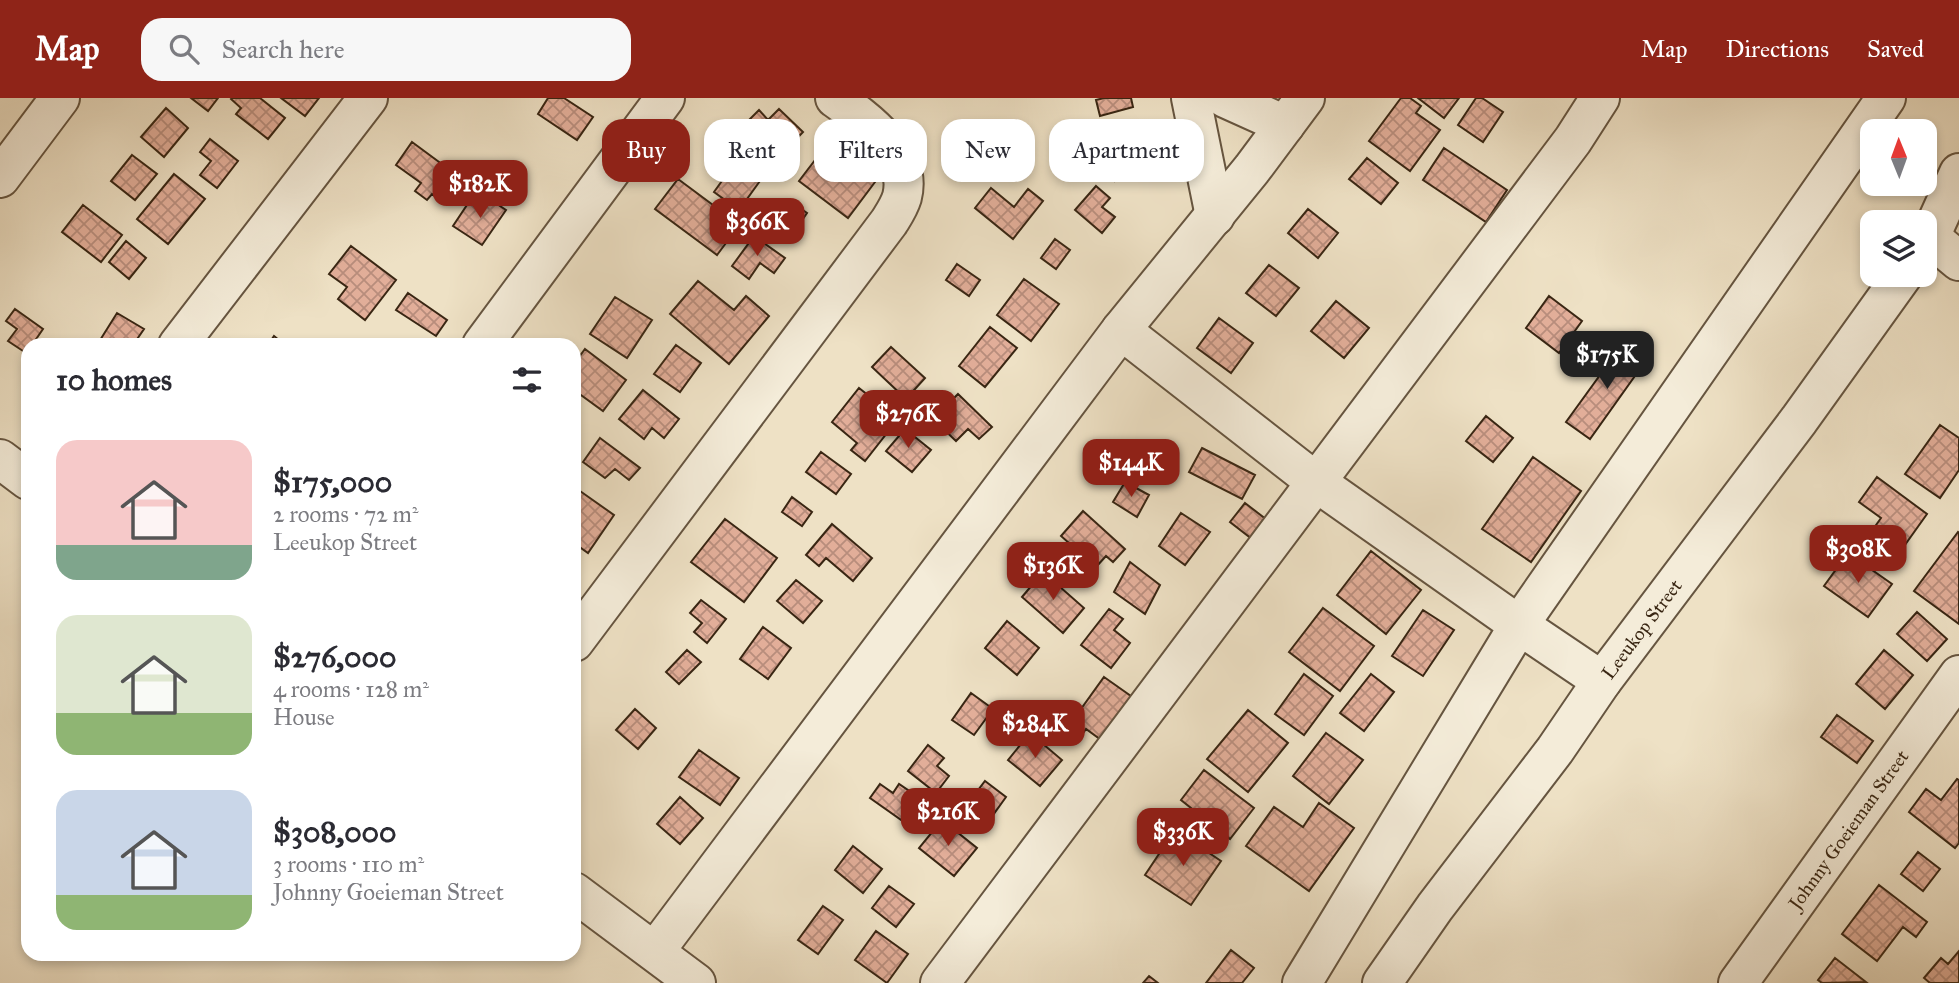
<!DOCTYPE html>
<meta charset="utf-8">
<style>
:root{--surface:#fff;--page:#f7f7f7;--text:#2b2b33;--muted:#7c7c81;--accent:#8f2418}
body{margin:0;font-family:"IM FELL Great Primer",serif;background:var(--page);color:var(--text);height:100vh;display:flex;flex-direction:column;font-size:26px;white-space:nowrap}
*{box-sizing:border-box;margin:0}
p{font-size:23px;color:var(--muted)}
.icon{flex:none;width:38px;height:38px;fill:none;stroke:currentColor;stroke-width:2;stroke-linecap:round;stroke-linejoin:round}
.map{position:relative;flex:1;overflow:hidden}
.sheet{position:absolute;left:21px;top:240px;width:560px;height:623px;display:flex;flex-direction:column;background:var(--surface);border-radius:21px;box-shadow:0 4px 10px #0003}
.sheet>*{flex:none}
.top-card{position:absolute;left:602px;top:21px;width:665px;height:63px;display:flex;gap:14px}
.needle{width:46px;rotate:359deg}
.tools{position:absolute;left:1860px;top:21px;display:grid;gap:14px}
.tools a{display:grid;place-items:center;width:77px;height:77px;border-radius:14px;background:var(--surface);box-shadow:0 4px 10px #0003;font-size:35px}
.price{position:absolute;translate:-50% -60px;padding:0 16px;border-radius:14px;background:var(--accent);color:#fff;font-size:23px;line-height:46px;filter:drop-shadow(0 2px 4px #0008)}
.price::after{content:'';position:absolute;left:50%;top:42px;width:21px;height:16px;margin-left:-10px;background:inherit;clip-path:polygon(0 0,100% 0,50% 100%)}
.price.on{background:#222;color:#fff}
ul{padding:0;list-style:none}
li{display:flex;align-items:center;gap:21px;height:175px;padding:0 35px}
li span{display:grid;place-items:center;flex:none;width:196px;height:140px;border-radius:21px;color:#555}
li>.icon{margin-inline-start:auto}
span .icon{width:84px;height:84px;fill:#fffc;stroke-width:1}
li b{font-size:30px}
h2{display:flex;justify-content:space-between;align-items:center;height:84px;padding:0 35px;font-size:30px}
.pill{padding:0 24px;border-radius:21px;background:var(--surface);box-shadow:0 4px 10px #0003;font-size:24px;line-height:63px}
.pill.on{background:var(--accent);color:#fff}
header{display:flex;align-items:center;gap:42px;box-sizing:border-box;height:98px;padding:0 35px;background:var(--accent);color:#fff}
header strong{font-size:33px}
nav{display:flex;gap:38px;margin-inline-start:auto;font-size:24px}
.search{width:490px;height:63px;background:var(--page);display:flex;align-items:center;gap:18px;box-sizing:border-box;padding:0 24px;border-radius:21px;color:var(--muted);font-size:26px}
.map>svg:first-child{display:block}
.building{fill:url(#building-cross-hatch);stroke:#392613;stroke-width:2}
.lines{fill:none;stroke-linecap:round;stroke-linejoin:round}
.minor-casing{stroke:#665540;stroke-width:42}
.minor{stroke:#f4ecd9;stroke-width:38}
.labels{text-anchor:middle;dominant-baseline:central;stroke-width:5;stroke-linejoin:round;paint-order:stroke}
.street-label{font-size:19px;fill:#392613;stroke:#f4ecd9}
</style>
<header>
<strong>Map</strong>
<div class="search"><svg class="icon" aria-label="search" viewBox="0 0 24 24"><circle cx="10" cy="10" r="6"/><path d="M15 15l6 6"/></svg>Search here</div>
<nav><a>Map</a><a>Directions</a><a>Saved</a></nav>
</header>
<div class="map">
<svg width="1959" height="885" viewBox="0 0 1959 885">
<defs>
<pattern id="building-cross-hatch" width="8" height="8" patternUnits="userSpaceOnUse" patternTransform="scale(1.75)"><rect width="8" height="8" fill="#e2ae99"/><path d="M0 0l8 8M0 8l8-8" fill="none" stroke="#b88d7c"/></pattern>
</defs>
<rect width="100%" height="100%" fill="#eee1c5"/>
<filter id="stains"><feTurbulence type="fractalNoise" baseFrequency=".00286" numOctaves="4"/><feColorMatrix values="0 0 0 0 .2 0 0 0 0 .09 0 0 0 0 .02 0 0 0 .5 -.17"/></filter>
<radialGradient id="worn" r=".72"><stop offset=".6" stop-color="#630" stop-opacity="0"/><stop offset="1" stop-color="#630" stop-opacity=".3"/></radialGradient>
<path class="building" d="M191,0H218L208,13Z
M232,0H260L285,20L268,41L236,16L241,10L231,1Z
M281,0H319L305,18Z
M548,0H564L593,19L577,42L538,16Z
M1104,0H1131L1133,9L1100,18L1096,2Z
M1401,0H1410L1421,8L1416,15L1440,32L1410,73L1369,43Z
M1418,0H1459L1444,20Z
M1476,0H1482L1503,14L1483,44L1458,27Z
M166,10L188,30L164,59L141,39Z
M779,11L803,34L782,56L748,23L759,12L768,22Z
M1138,29L1149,75L1115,83L1111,63L1124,60L1118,34Z
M832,40L881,76L848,120L799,83Z
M210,41L238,63L217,90L200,77L211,63L200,54Z
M412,44L462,81L444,105L432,96L427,102L415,93L421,85L396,67Z
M1444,50L1507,92L1486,124L1423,82Z
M132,57L157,76L135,102L111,83Z
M740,58L765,76L739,112L714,94Z
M1367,60L1398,85L1381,106L1349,81Z
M174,76L205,101L168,146L137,121Z
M678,81L729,119L715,136L726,145L717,157L655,111Z
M1096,88L1110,100L1102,109L1115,119L1102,135L1075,112Z
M991,90L1014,109L1028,91L1043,103L1013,141L975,110Z
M488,100L506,112L482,147L453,128L469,104L480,112Z
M790,103L807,115L789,141L772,129Z
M83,107L122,137L101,164L62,134Z
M1308,111L1338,135L1318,160L1288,135Z
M754,138L785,160L774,175L760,165L749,181L732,168Z
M1055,141L1070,152L1056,171L1041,160Z
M126,143L146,160L129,181L109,164Z
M351,148L396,182L365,222L338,201L347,189L329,176Z
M957,166L980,182L969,198L946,182Z
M1269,167L1299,190L1276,218L1246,195Z
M1024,181L1059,206L1031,243L997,217Z
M698,183L734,212L746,198L769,218L729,266L670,216Z
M408,195L447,222L436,238L396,212Z
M1549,198L1582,223L1559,255L1526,230Z
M615,199L652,222L627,260L590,236Z
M1336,203L1369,230L1344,260L1311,233Z
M15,211L43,231L32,247H28L26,255L8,243L17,231L6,223Z
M117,215L144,231L133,247H97Z
M1219,220L1253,245L1231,275L1197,250Z
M990,229L1017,250L985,289L959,268Z
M274,238L285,247H268Z
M1624,244L1647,261L1590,341L1566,324Z
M676,247L701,265L680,294L654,276Z
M891,249L925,280L906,301L872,269Z
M585,251L626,282L603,313L574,292V266Z
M859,290L898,321L865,363L851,352L857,345L832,324Z
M643,292L679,321L664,340L652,330L644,341L619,321Z
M958,296L992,329L979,341L968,331L956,343L933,321Z
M1486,318L1513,340L1493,364L1466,343Z
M1940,327L1959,340V372L1940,400L1905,376Z
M905,331L931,352L912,374L886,353Z
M600,340L640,370L629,382L615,371L605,380L583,364Z
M1202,350L1255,377L1242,401L1189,374Z
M821,354L851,376L836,396L806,374Z
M1533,359L1581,393L1531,464L1482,431Z
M1877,379L1927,416L1892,465L1864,444L1881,420L1859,404Z
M1125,384L1149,397L1137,419L1113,404Z
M580,393L614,417L588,455L574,445V401Z
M792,399L812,414L802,428L782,414Z
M1245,405L1267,422L1252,441L1230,424Z
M1083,413L1125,451L1113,464L1106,458L1096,469L1061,438Z
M1181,415L1210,434L1185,467L1159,448Z
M725,421L777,460L744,504L691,464Z
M832,426L872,460L853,483L826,460L819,468L806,457Z
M1958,434L1959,435V526L1914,493Z
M1371,453L1421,492L1386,536L1337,497Z
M1848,455L1892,486L1868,519L1824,488Z
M1130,464L1160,487L1145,516L1114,494Z
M1043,474L1084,510L1063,535L1022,499Z
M796,482L822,503L803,525L777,503Z
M701,502L726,521L707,545L694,534L702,525L690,515Z
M1323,510L1374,548L1340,593L1289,554Z
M1109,511L1123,521L1114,532L1130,545L1111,570L1081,547Z
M1423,512L1454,532L1423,578L1392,558Z
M1917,514L1947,541L1927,563L1897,536Z
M1007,523L1039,550L1017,577L985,550Z
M763,529L791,550L768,581L740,561Z
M687,552L701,564L679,586L666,574Z
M1884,552L1913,577L1885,611L1856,586Z
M1304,576L1333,598L1304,637L1275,616Z
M1371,576L1394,594L1364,633L1340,615Z
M1104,579L1138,603L1108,647L1086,631L1076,645L1063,636Z
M971,595L993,611L974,637L952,622Z
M635,611L656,630L638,651L616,632Z
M1248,612L1288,645L1248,694L1207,661Z
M1837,617L1873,643L1857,665L1821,639Z
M1030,635L1062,662L1040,688L1008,662Z
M1326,635L1363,662L1329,706L1293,678Z
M928,647L944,660L937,668L949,678L936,695L908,673Z
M699,652L739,680L720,707L679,679Z
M1204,672L1254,710L1230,741L1181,702Z
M1957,681L1959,682V745L1955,750L1909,714L1926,691L1941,702Z
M985,683L1006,699L988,724L966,708Z
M880,686L893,695L899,686L930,707L914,731L870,700Z
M680,699L703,720L680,746L657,726Z
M1319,705L1354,730L1309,793L1246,748L1274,709L1303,729Z
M942,722L977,750L954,778L919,750Z
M1175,732L1221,763L1191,807L1145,777Z
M853,748L882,771L863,795L835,772Z
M1918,754L1940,771L1923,793L1901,776Z
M1879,787L1927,824L1916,839L1903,829L1877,863L1842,836Z
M889,788L914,806L896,829L872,810Z
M823,808L843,822L818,856L798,842Z
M876,833L908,856L887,885L855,862Z
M1231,852L1254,870L1242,885H1206Z
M1959,853V885H1930L1924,880L1941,860L1948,866Z
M1835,860L1866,884L1822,885L1818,882Z
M1149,878L1158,885H1143Z"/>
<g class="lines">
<g class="minor-casing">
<g id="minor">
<path d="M1191,0L1215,118"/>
<path d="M1225,0L1285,27"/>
<path d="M0,80L60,0"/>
<path d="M1930,139L1959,163"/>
<path d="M1925,145L1930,139L1959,75"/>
<path d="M1121,232L1316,384L1519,527L1602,583"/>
<path d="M178,247L368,0"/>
<path d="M482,247L665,0"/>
<path d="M0,361L28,382"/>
<path d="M574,544L889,124C894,116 899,109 902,99C913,55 866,22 835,0"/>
<path d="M574,794L696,885"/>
<path d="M655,853L1121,232L1252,71L1305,0"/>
<path d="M940,885L1573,42L1600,0"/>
<path d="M1302,885L1519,527L1886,0"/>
<path id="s1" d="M1382,885L1435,809L1555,652L1602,583L1799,322L1903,177"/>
<path id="s2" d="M1738,885L1959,577"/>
</g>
</g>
<use href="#minor" class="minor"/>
</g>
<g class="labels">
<g class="street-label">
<text stroke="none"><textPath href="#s1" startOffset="439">Leeukop Street</textPath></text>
<text stroke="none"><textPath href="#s2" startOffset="189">Johnny Goeieman Street</textPath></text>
</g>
</g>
<rect width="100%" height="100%" filter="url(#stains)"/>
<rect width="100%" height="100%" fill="url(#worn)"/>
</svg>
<div class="tools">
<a><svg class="needle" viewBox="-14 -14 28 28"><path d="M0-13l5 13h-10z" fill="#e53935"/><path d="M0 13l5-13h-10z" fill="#7c7c81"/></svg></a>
<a><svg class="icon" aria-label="layers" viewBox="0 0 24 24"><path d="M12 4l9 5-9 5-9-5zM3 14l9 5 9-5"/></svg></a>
</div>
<b class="price" style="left:480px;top:122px">$182K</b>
<b class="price" style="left:757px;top:160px">$366K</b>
<b class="price on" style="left:1607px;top:293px">$175K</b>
<b class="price" style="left:908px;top:352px">$276K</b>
<b class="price" style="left:1131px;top:401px">$144K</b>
<b class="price" style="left:1858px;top:487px">$308K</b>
<b class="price" style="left:1053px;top:504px">$136K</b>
<b class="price" style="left:1035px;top:662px">$284K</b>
<b class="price" style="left:948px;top:750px">$216K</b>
<b class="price" style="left:1183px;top:770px">$336K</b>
<div class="top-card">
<a class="pill on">Buy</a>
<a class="pill">Rent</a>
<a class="pill">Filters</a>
<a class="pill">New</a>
<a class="pill">Apartment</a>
</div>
<section class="sheet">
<h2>10 homes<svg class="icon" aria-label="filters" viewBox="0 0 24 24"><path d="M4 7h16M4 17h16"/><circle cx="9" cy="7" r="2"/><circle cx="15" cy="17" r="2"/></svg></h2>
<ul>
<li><span style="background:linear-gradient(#f6c9c9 75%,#7fa58c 0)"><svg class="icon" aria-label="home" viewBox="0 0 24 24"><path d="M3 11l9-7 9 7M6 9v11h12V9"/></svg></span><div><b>$175,000</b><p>2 rooms · 72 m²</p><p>Leeukop Street</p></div></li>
<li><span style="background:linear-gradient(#dfe7d0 70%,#8fb573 0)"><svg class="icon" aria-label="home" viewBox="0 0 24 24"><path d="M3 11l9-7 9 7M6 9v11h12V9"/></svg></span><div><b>$276,000</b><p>4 rooms · 128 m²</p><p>House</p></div></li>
<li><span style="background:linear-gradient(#c9d6e8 75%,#8fb573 0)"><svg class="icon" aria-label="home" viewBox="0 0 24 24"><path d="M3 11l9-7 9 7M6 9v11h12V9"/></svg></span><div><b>$308,000</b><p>3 rooms · 110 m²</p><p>Johnny Goeieman Street</p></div></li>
</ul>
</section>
</div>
